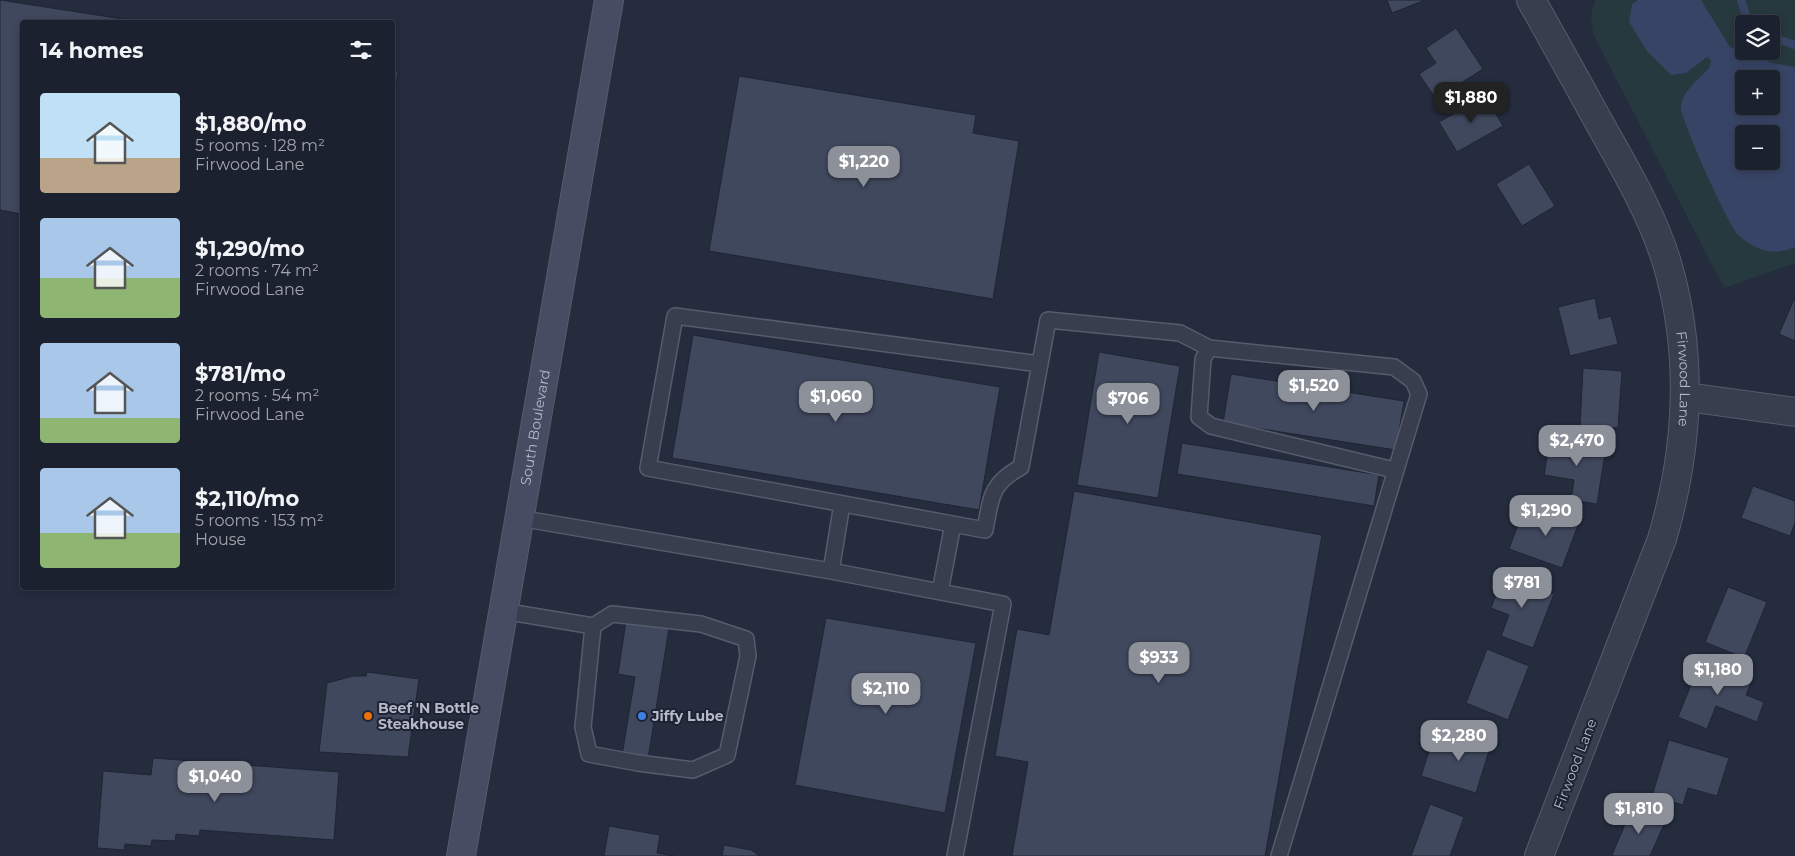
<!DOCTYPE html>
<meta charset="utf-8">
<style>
:root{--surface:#1b212e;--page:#242936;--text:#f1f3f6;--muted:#a0a3aa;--line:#393e4a;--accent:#8c9099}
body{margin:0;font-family:Montserrat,sans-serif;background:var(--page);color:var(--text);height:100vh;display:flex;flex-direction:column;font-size:19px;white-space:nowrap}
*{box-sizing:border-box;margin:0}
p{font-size:16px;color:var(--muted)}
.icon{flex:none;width:28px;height:28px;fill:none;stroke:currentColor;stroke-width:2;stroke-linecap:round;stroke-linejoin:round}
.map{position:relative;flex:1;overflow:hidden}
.drawer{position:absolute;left:20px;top:20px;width:375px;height:570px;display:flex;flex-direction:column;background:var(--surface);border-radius:5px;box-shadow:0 2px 8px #0003,0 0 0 1px var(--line)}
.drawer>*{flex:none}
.tools{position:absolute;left:1735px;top:15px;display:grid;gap:10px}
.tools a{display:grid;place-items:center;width:45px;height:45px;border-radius:5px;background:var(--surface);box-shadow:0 2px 8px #0003,0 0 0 1px var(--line);font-size:25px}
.price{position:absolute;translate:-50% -42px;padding:0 11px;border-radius:10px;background:var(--accent);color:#fff;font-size:16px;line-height:32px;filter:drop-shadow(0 1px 2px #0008)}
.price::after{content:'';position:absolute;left:50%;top:30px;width:15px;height:11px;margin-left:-8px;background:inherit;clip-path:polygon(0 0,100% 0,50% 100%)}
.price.on{background:#222;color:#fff}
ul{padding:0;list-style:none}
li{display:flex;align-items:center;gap:15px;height:125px;padding:0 20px}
li span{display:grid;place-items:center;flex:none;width:140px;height:100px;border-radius:5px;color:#555}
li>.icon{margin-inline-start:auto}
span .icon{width:60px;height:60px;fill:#fffc;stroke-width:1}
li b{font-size:21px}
h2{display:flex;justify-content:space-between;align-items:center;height:60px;padding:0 20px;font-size:21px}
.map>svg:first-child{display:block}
.green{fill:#26393f;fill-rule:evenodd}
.water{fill:#384465;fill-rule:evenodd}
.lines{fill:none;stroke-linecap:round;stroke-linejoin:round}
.stream{stroke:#384465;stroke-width:8}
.building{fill:#40485e;stroke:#1f2535}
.lane-casing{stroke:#565c6c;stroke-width:18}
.street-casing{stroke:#565c6c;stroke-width:30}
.secondary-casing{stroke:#565c6c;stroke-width:30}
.lane{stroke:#383e4e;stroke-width:15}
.street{stroke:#383e4e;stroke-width:28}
.secondary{stroke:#464c61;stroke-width:28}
.food-dot{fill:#e8710a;stroke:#1d2333;stroke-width:2}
.shop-dot{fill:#3f7fe0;stroke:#1d2333;stroke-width:2}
.labels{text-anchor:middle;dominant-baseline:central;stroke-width:4;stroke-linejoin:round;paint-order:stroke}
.street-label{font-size:14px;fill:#b5b9c9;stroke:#1d2333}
.poi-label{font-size:14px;font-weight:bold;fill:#b5b9c9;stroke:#1d2333;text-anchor:start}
</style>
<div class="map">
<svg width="1795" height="856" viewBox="0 0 1795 856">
<rect width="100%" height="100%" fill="#242c3e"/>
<path class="green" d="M1595,0H1795V263L1724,288L1593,34L1591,15ZM1744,24H1771V51H1744ZM1744,79H1771V106H1744ZM1744,134H1771V161H1744Z"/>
<path class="water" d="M1638,0H1701L1730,47L1772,63L1795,67V247C1773,256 1757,251 1739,236C1729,227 1681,121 1681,107C1682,91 1700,78 1710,67L1711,60L1707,57L1686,73L1671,75L1647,51L1629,22L1632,4ZM1744,79H1771V106H1744ZM1744,134H1771V161H1744Z"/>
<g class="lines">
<path class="stream" d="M1741,0L1749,24
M1771,37L1795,45"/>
</g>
<path class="building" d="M0,0L142,22H22V214L0,210Z
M1387,0H1425L1392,13Z
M1456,28L1483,69L1436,99L1419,74L1436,63L1426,48Z
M392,71L398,72L392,107Z
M739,76L976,115L973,133L1019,141L993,299L709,251Z
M1486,96L1503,126L1457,152L1439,122Z
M1529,164L1555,206L1522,226L1496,184Z
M1795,297V341L1779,334Z
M1595,298L1599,319L1611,316L1618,344L1570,356L1558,307Z
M693,335L1000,387L979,510L672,458Z
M1099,352L1180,366L1158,498L1077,485Z
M1583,368L1622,371L1618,428L1580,426Z
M1231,374L1404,401L1396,450L1223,423Z
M1550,438L1606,447L1597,504L1571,500L1574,480L1544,475Z
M1182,443L1379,475L1374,506L1177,474Z
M1753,486L1795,501V523L1790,536L1741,518Z
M1074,491L1322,535L1265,856H1012L1028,762L995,756L1017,629L1049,635Z
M1556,507L1581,517L1562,568L1509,549L1523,511L1550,522Z
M1504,574L1554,594L1533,648L1501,636L1509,615L1491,608Z
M1728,587L1767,602L1744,658L1705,642Z
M826,618L976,643L945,813L795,785Z
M626,621L669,628L648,759L622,755L635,677L618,674Z
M1487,649L1529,666L1508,720L1466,703Z
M1701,660L1752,680L1746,695L1764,702L1757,722L1716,706L1707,729L1678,717Z
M367,672L419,679L408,757L319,752L327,683L353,676H366Z
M1470,730L1493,738L1476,793L1421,776L1433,739L1464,749Z
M1669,740L1729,758L1717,796L1688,788L1683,805L1652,796Z
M153,758L339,772L334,840L200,830L199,836L176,834L175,841L152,840L151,846L125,844L124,850L97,848L103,771L151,775Z
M1430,804L1464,817L1450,856H1411Z
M1632,808L1665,822L1650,856H1614L1612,855Z
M609,826L660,835L657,853L675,856H604Z
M724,845L751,850L760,856H722Z"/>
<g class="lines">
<g class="lane-casing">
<path id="lane" d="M1040,364L675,316L648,468L985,530C991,498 990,484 1021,467L1048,320L1180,333L1209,348
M519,518L831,571L1003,604L955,856
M831,571L842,504
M940,592L953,524
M503,611L593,626L612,614L701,624L746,639L748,656L727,755L693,770L638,763L589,754L583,727L593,626
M1279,856L1419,394L1413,381L1394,367L1209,348L1203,359L1199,417L1211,426L1394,470"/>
</g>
<g class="street-casing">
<g id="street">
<path id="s1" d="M1531,0C1556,44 1580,88 1605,133C1628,174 1653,217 1667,263C1694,355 1689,447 1662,539L1539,856"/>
<path d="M1687,397L1795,412"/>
</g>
</g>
<g class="secondary-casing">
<g id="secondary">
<path id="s2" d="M461,856L609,0"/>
</g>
</g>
<use href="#lane" class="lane"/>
<use href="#street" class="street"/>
<use href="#secondary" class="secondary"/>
</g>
<circle class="food-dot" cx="368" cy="716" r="5"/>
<circle class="shop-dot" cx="642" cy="716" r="5"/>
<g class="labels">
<g class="street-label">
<text stroke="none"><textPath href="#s1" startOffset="414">Firwood Lane</textPath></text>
<text stroke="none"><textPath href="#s2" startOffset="435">South Boulevard</textPath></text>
<text transform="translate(1575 764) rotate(-69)">Firwood Lane</text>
</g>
<g class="poi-label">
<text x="378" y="708">Beef 'N Bottle<tspan x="378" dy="16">Steakhouse</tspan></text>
<text x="652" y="716">Jiffy Lube</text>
</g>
</g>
</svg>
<div class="tools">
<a><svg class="icon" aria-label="layers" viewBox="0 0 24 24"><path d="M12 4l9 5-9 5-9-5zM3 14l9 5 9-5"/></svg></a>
<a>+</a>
<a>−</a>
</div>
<b class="price on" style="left:1471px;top:124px">$1,880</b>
<b class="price" style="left:864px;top:188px">$1,220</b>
<b class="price" style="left:1314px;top:412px">$1,520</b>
<b class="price" style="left:836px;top:423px">$1,060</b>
<b class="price" style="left:1128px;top:425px">$706</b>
<b class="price" style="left:1577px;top:467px">$2,470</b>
<b class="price" style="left:1546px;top:537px">$1,290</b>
<b class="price" style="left:1522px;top:609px">$781</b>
<b class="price" style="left:1159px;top:684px">$933</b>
<b class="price" style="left:1718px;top:696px">$1,180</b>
<b class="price" style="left:886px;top:715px">$2,110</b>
<b class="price" style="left:1459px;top:762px">$2,280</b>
<b class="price" style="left:215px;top:803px">$1,040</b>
<b class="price" style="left:1639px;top:835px">$1,810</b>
<section class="drawer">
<h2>14 homes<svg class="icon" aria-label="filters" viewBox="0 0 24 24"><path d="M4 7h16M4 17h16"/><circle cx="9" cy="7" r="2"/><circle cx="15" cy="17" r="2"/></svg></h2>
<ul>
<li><span style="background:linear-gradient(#bfe0f5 65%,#b9a48a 0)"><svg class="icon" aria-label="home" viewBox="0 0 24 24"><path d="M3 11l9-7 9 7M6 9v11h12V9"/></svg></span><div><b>$1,880/mo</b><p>5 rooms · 128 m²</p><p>Firwood Lane</p></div></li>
<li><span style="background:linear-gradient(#a9c7e8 60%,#8fb573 0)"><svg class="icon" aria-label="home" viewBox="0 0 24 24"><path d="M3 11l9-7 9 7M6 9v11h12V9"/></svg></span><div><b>$1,290/mo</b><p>2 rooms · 74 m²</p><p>Firwood Lane</p></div></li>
<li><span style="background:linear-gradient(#a9c7e8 75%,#8fb573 0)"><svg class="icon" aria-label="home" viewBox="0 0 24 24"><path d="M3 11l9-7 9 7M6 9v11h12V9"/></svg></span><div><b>$781/mo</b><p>2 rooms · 54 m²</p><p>Firwood Lane</p></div></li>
<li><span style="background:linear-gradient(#a9c7e8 65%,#8fb573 0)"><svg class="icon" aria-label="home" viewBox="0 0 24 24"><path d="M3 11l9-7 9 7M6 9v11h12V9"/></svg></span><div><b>$2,110/mo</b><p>5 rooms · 153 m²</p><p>House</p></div></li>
</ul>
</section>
</div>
